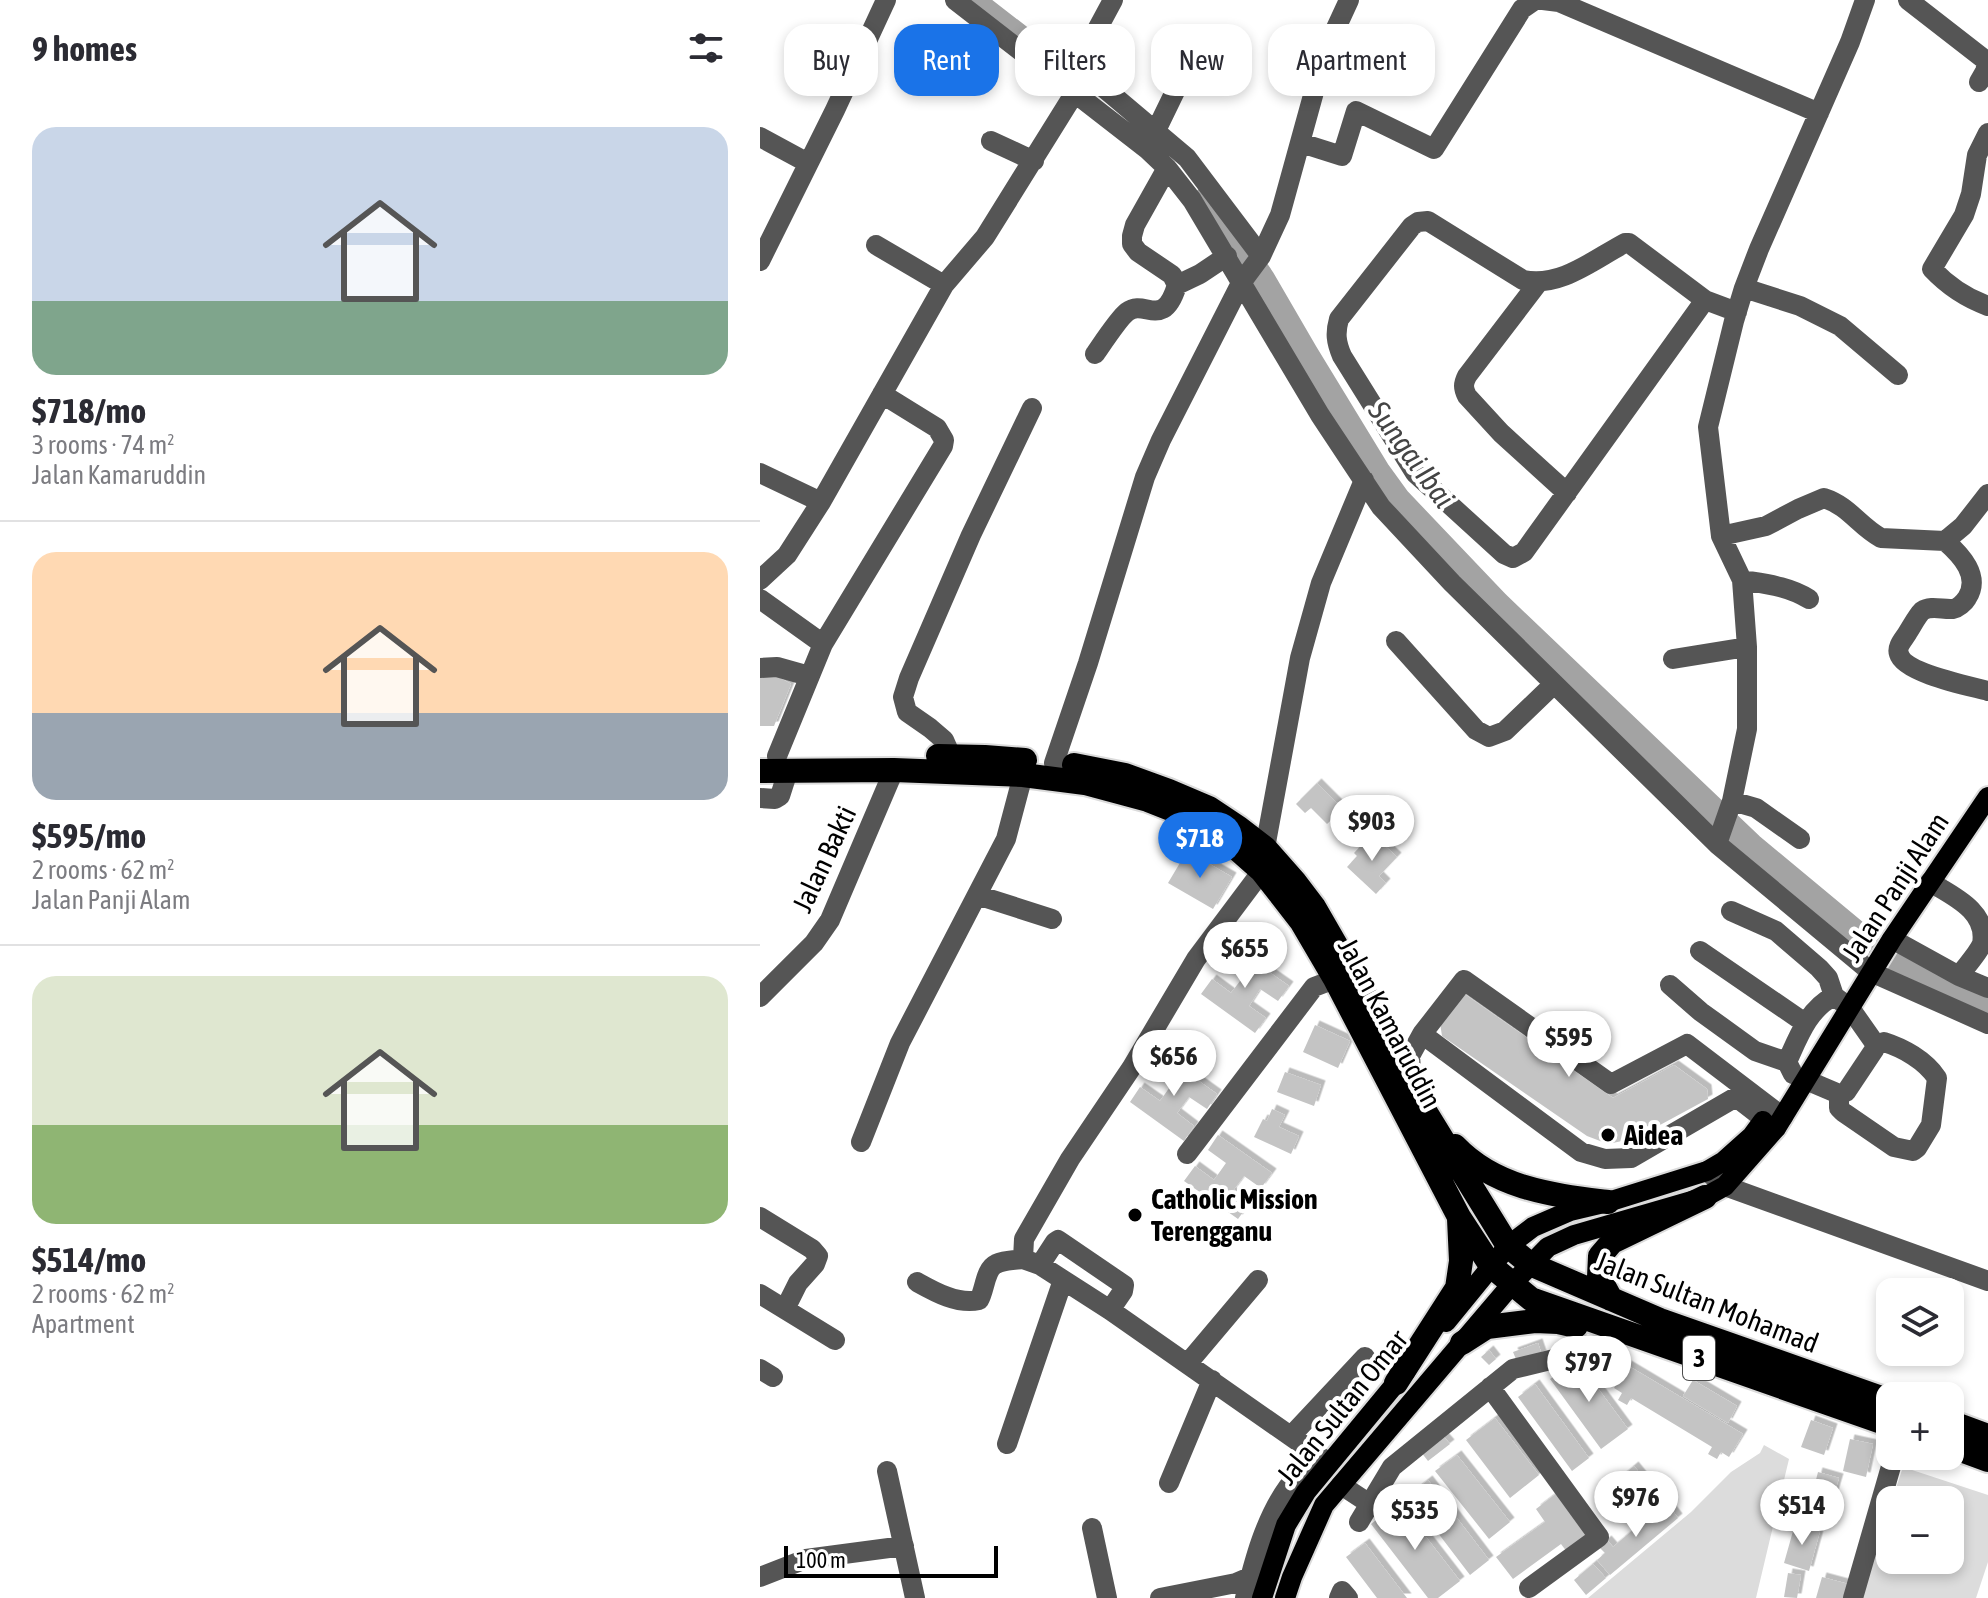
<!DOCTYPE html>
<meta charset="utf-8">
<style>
:root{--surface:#fff;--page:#f7f7f7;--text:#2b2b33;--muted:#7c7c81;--line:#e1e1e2;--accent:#1a73e8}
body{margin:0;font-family:"Asap Condensed",sans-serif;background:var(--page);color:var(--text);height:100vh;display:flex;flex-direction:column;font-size:30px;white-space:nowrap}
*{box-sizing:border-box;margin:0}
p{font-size:26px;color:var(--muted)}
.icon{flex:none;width:44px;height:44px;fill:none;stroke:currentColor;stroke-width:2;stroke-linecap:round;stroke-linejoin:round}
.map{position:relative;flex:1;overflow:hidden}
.sheet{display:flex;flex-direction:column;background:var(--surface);width:760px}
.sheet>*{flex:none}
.guide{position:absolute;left:24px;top:24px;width:760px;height:72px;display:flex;gap:16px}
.tools{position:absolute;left:1116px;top:1278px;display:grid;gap:16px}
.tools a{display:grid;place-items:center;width:88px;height:88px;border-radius:16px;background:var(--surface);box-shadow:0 4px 12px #0003;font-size:40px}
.scale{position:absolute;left:24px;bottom:20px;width:214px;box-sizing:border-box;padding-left:8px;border:4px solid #000;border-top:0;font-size:22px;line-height:28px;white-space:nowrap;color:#000;-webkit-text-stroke:6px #fff;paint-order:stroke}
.price{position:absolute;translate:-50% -68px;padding:0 18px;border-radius:28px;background:#fff;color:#222;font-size:26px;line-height:52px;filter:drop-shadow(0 2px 4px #0008)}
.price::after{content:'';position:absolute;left:50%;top:48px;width:24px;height:18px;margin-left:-12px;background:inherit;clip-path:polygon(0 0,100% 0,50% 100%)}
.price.active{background:var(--accent);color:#fff}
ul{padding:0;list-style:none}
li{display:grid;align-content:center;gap:16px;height:424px;padding:0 32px}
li+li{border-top:2px solid var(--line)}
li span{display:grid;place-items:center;height:248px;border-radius:24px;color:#555}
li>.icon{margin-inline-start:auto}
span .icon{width:144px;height:144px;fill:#fffc;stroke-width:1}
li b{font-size:34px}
h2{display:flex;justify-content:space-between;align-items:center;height:96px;padding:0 32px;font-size:34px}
.pill{padding:0 28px;border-radius:24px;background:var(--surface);box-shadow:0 4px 12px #0003;font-size:28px;line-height:72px}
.pill.active{background:var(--accent);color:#fff}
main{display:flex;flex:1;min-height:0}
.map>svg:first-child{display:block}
.green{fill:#dcdcdc}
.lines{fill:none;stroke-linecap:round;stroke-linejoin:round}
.river{stroke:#a3a3a3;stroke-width:26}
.building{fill:#c4c4c4;filter:url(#shadow)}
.major-casing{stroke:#dbdbdb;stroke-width:24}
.highway-casing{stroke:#dbdbdb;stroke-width:28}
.minor{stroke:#555;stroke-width:20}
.major{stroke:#000;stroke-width:20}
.highway{stroke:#000;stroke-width:24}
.poi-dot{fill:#000;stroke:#fff;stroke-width:3}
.labels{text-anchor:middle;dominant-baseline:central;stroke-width:8;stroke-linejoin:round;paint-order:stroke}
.shield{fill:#fff;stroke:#4c4c4c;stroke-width:2}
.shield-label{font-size:26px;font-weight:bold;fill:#000}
.street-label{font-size:28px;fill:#000;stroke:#fff}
.poi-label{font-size:28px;font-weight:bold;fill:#000;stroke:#fff;text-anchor:start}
.water-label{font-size:30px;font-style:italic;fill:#444;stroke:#fff}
</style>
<main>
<section class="sheet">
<h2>9 homes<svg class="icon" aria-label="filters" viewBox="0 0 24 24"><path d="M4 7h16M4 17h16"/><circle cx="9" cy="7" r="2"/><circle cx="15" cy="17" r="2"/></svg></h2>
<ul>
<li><span style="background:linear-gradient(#c9d6e8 70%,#7fa58c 0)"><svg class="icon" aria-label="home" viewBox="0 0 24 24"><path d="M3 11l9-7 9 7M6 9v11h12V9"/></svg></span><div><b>$718/mo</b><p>3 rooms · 74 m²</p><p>Jalan Kamaruddin</p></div></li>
<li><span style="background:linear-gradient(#ffd9b3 65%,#9aa5b1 0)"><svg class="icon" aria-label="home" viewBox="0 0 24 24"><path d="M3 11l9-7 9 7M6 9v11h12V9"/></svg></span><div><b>$595/mo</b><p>2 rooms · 62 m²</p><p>Jalan Panji Alam</p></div></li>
<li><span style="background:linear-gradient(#dfe7d0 60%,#8fb573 0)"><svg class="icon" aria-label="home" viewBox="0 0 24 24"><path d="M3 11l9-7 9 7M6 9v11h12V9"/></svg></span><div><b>$514/mo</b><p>2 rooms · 62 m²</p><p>Apartment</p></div></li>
</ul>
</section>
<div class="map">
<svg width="1228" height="1598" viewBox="0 0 1228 1598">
<defs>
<filter id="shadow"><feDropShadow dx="4.5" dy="-4.5" stdDeviation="0" flood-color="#0004"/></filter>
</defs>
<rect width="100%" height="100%" fill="#fff"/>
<path class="green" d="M1004,1445L1029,1459L996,1598H828L931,1512L971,1472L1000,1453Z
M1143,1467L1228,1495V1562L1216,1598H1101L1130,1506V1560H1190V1500H1132Z"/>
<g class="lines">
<path class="river" d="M211,0L308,75
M447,199L502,279L545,353L617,471L638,500L737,604L991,846L1115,949
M1131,961L1228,1008"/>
</g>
<path class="building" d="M13,674L31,684L14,726H0V675Z
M557,783L583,809L567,824L551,808L545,813L536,804Z
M612,834L637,857L619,876L626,883L616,894L587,867L597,856L594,853Z
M427,851L472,877L453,909L408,883Z
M475,948L529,986L518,1001L500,989L489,1006L506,1018L495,1033L441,994L452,979L471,993L483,977L464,963Z
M703,993L853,1098L914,1065L947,1089L948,1099L876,1138L848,1144L827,1136L682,1036L680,1023Z
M555,1025L590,1041L578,1068L543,1052Z
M404,1056L457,1094L447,1109L429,1097L417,1113L434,1126L424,1141L370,1102L380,1087L400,1101L412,1084L393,1071Z
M525,1072L561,1085L554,1106L517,1092Z
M512,1109L525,1115L519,1127L539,1136L531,1154L494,1137L503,1119L507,1121Z
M458,1135L512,1173L501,1188L484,1176L472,1192L489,1204L478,1219L424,1181L435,1166L454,1180L466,1163L448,1150Z
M778,1343L782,1355L758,1364L753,1352Z
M729,1350L736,1359L729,1365L721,1357Z
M817,1360L868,1429L841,1449L790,1379Z
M867,1365L983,1434L969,1457L961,1452L957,1459L948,1454L952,1447L871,1398L867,1405L858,1400L862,1393L854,1388Z
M933,1380L977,1406L968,1423L923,1396Z
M775,1384L829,1458L812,1471L758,1397Z
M735,1418L779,1475L750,1498L706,1440Z
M1051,1420L1073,1428L1064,1455L1041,1447Z
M683,1436L690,1444L668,1461L661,1452Z
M1090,1439L1113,1444L1106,1477L1083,1471Z
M697,1455L750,1522L729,1539L675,1471Z
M874,1466L892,1488L853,1520L835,1499Z
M1058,1472L1079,1478L1066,1521L1033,1512L1038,1495L1051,1499Z
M668,1480L729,1560L710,1575L649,1495Z
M797,1493L829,1536L807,1552L801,1544L753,1579L736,1557L785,1522L776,1509Z
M639,1502L700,1581L678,1598H668L611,1524Z
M906,1502L918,1518L850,1575L837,1560L845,1553L839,1547L847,1540L853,1547Z
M1035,1524L1060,1531L1049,1571L1024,1563Z
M605,1543L647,1598H617L586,1557Z
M833,1564L846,1578L826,1595L814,1580Z
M1028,1573L1041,1575L1037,1598L1024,1597Z
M1062,1577L1088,1584L1084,1598H1056Z"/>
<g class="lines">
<g class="major-casing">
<path id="major" d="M686,1322L748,1246L773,1227L810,1211L848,1202L947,1171L964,1161L992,1136L1003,1121
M502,1598L526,1525L546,1492L646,1371
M525,1598L532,1577L564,1505L752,1284L788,1247L814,1235L945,1197L965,1186L1016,1128L1132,939L1228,797"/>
</g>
<g class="highway-casing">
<path id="highway" d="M178,756L225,757L265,760
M314,765L365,775L409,791L449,808L479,828L505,848L535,882L554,907L603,992L665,1111L748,1246L770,1264L900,1320L1130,1401
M0,771L134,770L263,775L325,783L388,800L431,817L468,841L502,871L541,921L575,979L699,1217L731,1266L771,1299L1130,1425
M695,1146C736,1189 793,1195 848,1202
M851,1299L839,1277L840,1256L852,1242L945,1197
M702,1343L727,1327L775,1321L798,1322L816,1326
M636,1383L697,1288L701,1261L699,1219
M1190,1422L1228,1436
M1190,1446L1228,1460"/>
</g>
<path class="minor" d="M195,0L387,149L407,168L432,200L560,415L621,507L692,583L957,844L1111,972L1228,1024
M783,0L799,2L1059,113
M1148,0L1224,59L1227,68L1219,82
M318,66L427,158L501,256
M311,78L353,0
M1228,133L1217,155L1211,194L1204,215L1172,269C1188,286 1206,298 1228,306
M0,137L48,163
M231,141L274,161
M390,143L439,42
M541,143L582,156L596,111L674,149L762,9L775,0
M116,245L184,285
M0,261L75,110L126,0
M778,283L707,376C703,384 703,388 707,396L741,433L807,493
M417,285L440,274L467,256
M984,288L1040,306L1080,326L1138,375
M945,300L764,552L753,558L744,554L655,473L582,356C576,342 575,333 579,319L652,226L658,222L668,221L763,280C800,288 833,260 865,243H869L945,300L977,312
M335,354C342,344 359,318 367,312C385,298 403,331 417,285L412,275L378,252L372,244V236L375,225L407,168
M0,473L61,502
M961,536L1006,526L1038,509L1064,498C1089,506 1099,526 1121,538L1185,541L1203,526L1228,494
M1185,541C1201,555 1221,576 1207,598C1204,603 1198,608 1193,609C1183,610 1171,605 1162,611C1157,616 1152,626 1148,632C1145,638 1136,646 1139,654C1144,673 1210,686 1228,691
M0,580L27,555L61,502L184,285L225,237L314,94
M982,580C1006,584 1028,586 1049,599
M0,599L63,644L17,756
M636,641L716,730L729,737L745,731L794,684
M63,644L183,446L184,440L177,428L122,394
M913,659L987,647
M0,668L17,667L49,676
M191,756L184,740L170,728L147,712L143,697L149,678L211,535L272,408
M294,763L328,663L385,477L401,440L481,283L501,256L520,215L565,52L589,0
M0,798L15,799L20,796L28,771
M972,801L996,808L1040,839
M957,844L972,801L987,729V647L982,580L961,536L948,427L974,321L984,288L999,249L1090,42L1105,0
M505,848L540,658L561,583L604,480
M502,871L436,959L372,1067L310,1159L264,1239L263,1259L280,1265L350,1310L569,1463
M1170,882C1193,896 1228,911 1222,944C1217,955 1206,966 1199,976
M217,895L292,919
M971,911L1016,931L1059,968L1068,978L1074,996L1090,1008L1116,1045L1114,1050L1086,1092L1079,1094L1046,1080
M1132,939L1199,976L1228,988
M940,951L1045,1023
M910,985L941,1012L995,1051L1027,1062
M0,997L54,943L70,920L134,770
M1033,1074L1027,1062C1038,1038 1048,1009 1074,996
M652,1083L650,1056L662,1034
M1079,1094V1108L1083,1112L1134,1147L1153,1151L1157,1148L1171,1125L1177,1078C1165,1060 1143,1048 1124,1042L1116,1045
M1016,1128L976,1097L871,1158L845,1159L821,1152L662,1034L704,980L851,1084L927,1044L1023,1117
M101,1142L140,1043L246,839L263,775
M427,1154L554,987L575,979
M947,1171L965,1186L1228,1281
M0,1217L52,1249L58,1256L55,1264L38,1283L25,1309
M280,1265L295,1242L298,1240L301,1242L364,1285L363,1291L350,1310
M157,1282C175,1292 198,1305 219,1300C225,1290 225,1269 236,1264C244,1260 255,1260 263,1259
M0,1294L75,1340
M428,1363L498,1280
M0,1369L13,1377
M730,1387L839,1537L769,1588
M531,1436L605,1357
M247,1444L303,1280
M127,1471L155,1598
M409,1483L452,1380
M581,1485L610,1504
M599,1522L632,1467L753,1369L815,1354L845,1366
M332,1528L347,1598
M0,1577L46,1559L144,1546
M400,1598L476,1583L490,1577
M485,1598C494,1561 505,1519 528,1487C536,1476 547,1465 556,1454
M579,1598L582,1591L588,1598
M1093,1598L1134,1456"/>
<use href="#major" class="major"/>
<use href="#highway" class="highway"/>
</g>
<g class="poi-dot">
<circle cx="848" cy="1135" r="8"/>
<circle cx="375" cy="1215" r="8"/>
</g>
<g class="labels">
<rect class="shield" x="923" y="1336" width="32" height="44" rx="6"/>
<g class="shield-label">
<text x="939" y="1358">3</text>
</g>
<g class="street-label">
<text transform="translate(64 859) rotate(-65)">Jalan Bakti</text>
<text transform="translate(1135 887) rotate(-57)">Jalan Panji Alam</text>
<text transform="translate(630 1023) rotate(62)">Jalan Kamaruddin</text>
<text transform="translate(947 1302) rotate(21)">Jalan Sultan Mohamad</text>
<text transform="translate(582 1407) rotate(-51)">Jalan Sultan Omar</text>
</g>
<g class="poi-label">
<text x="864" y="1135">Aidea</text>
<text x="391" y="1199">Catholic Mission<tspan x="391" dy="32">Terengganu</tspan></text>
</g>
<g class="water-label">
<text transform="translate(652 454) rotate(54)">Sungai Ibai</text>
</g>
</g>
</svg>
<div class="tools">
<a><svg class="icon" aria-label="layers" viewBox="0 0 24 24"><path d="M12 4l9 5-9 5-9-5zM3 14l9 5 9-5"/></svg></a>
<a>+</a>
<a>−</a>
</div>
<div class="scale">100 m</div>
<b class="price" style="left:612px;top:863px">$903</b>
<b class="price active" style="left:440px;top:880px">$718</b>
<b class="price" style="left:485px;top:990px">$655</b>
<b class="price" style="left:809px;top:1079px">$595</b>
<b class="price" style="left:414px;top:1098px">$656</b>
<b class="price" style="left:829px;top:1404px">$797</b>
<b class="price" style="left:876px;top:1539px">$976</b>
<b class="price" style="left:1042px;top:1547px">$514</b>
<b class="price" style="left:655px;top:1552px">$535</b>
<div class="guide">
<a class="pill">Buy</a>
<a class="pill active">Rent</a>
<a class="pill">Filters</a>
<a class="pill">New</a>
<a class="pill">Apartment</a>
</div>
</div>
</main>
